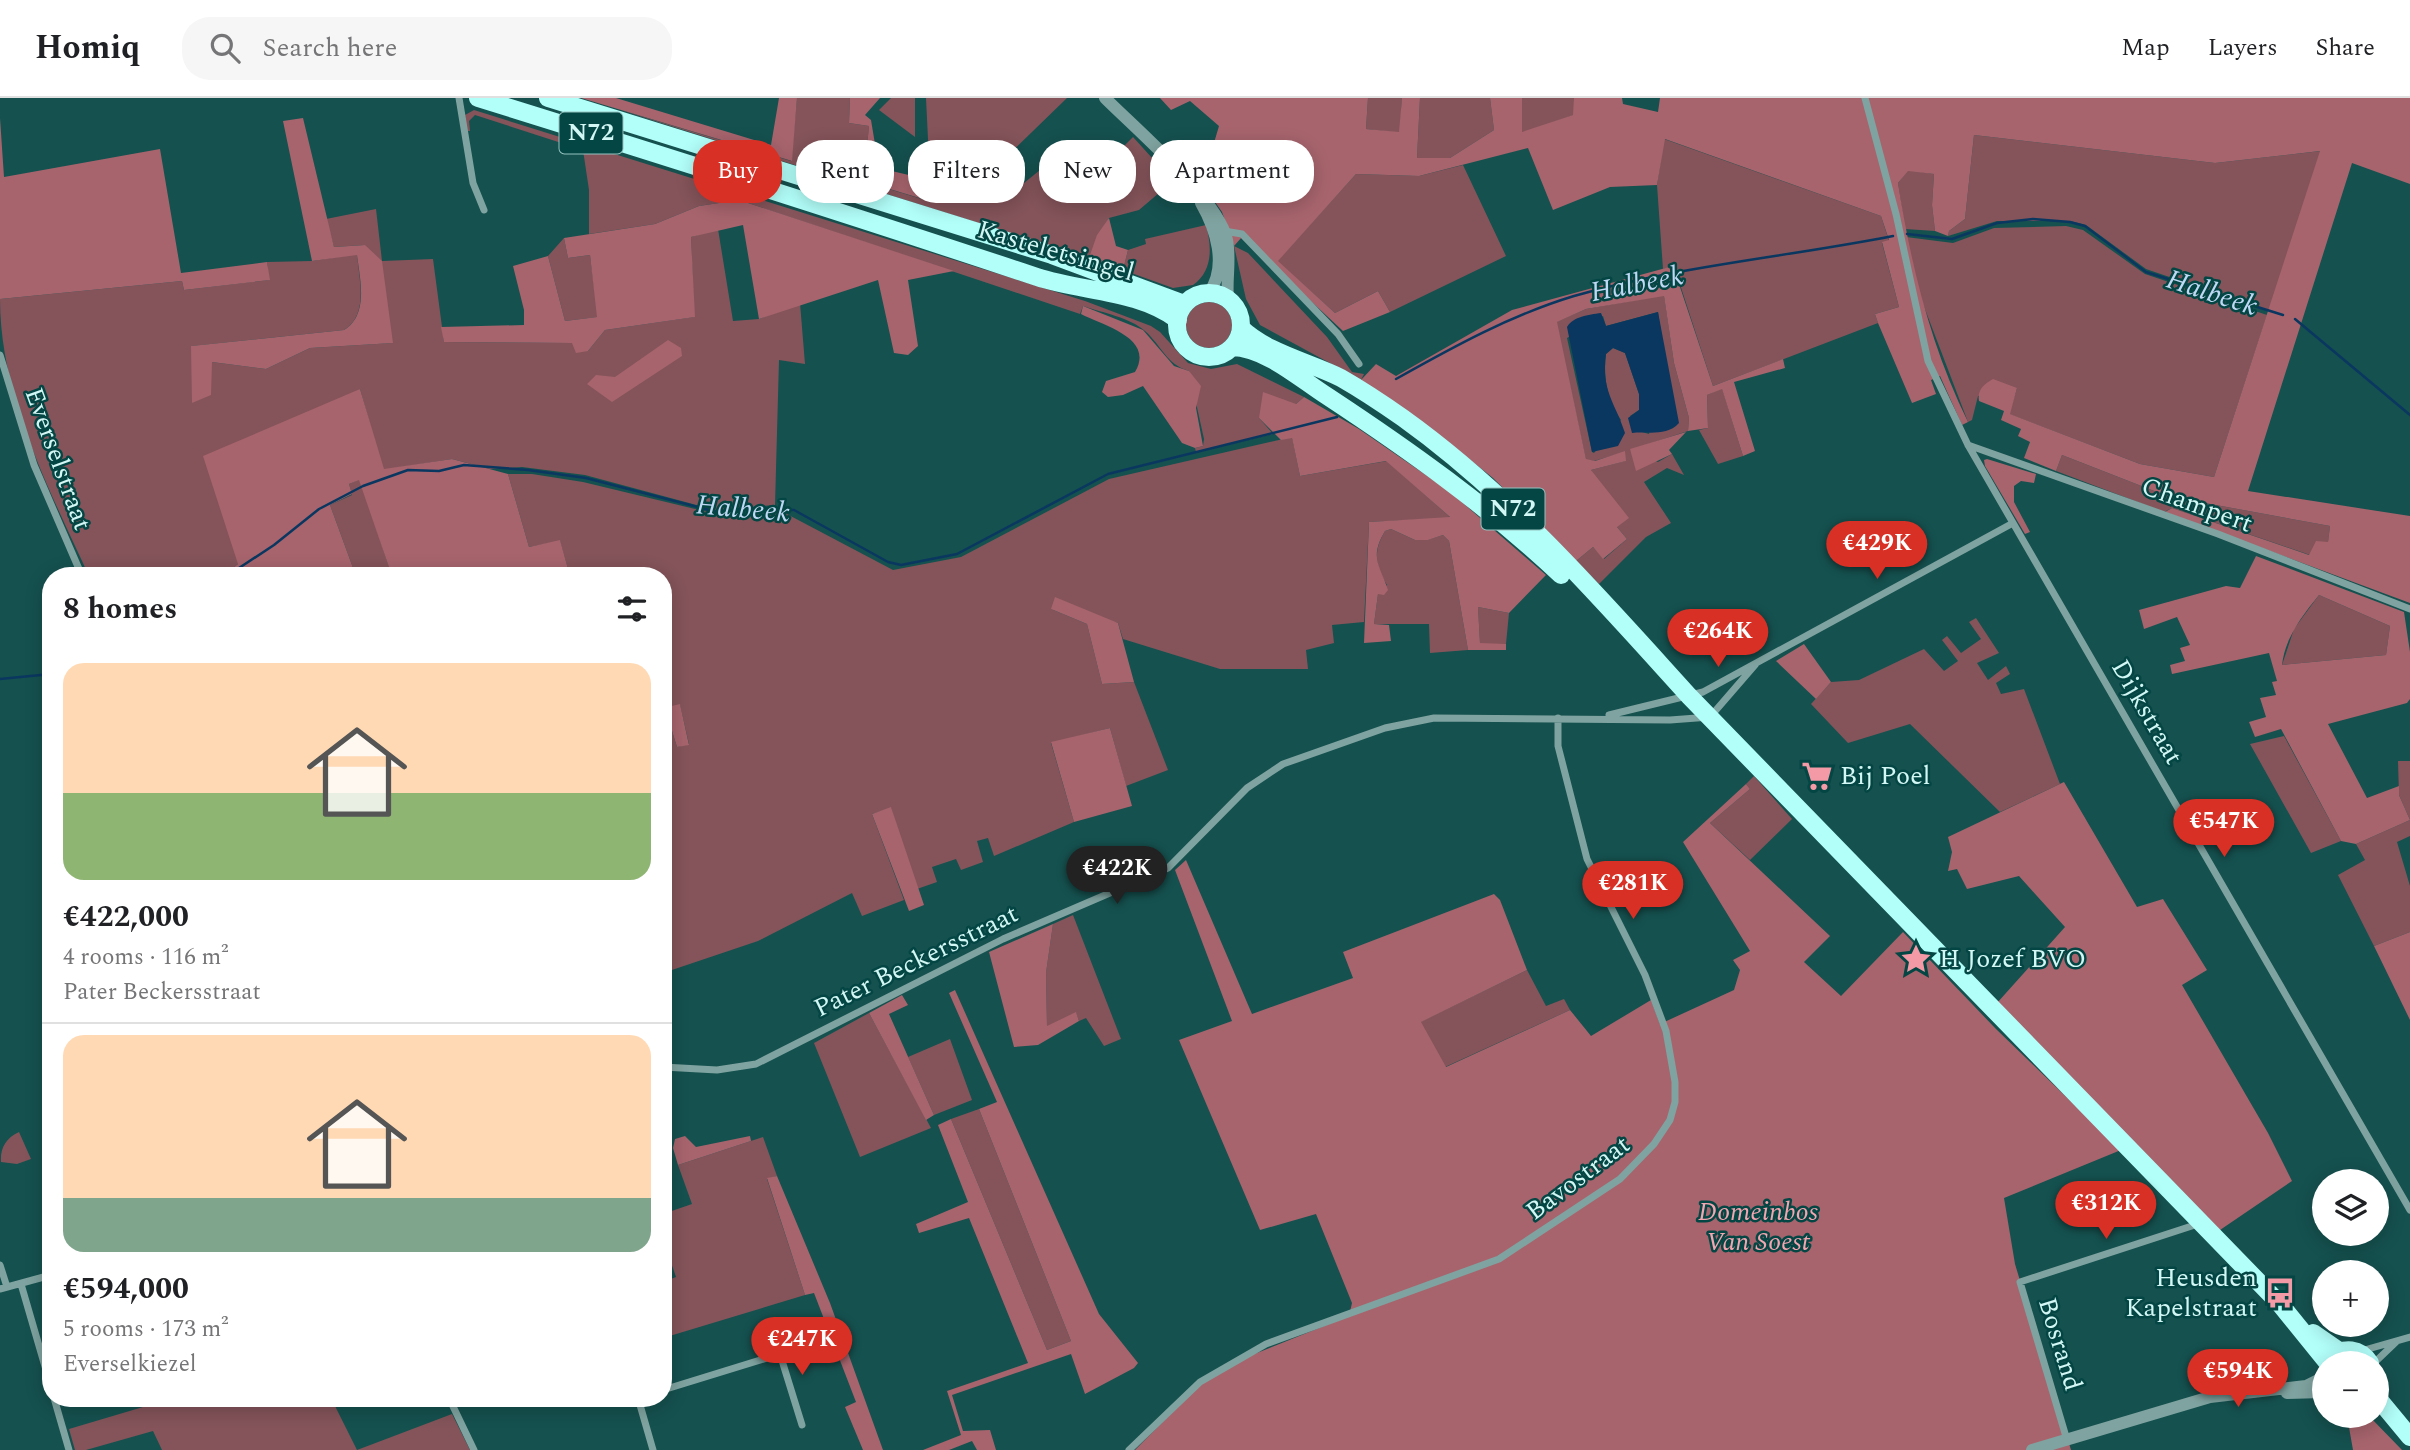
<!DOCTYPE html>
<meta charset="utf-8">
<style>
:root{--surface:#fff;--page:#f6f6f6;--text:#202124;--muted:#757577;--line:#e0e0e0;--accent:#d93025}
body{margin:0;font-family:Spectral,serif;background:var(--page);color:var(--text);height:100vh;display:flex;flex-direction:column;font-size:26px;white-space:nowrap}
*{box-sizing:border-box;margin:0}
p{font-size:23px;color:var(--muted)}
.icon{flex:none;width:38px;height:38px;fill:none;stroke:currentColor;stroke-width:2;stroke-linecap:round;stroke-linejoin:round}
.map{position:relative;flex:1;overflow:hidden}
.sheet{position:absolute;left:42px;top:469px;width:630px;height:840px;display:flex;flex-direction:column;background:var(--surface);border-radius:28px;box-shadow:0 4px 18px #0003}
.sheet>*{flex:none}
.banner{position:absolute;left:693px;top:42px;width:665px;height:63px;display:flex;gap:14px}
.tools{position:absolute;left:2312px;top:1071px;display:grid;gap:14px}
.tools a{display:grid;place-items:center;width:77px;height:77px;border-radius:50%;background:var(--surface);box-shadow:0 4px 18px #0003;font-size:35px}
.price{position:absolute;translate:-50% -60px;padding:0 16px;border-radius:24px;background:var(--accent);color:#fff;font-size:23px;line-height:46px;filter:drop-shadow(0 2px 4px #0008)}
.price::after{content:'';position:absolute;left:50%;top:42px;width:21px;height:16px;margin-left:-10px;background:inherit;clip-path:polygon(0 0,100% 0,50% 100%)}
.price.current{background:#222;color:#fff}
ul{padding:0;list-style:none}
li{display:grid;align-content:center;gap:14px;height:371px;padding:0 21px}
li+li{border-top:2px solid var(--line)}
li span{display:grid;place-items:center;height:217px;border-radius:21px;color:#555}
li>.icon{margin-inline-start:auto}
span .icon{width:126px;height:126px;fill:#fffc;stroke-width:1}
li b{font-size:30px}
h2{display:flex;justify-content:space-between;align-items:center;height:84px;padding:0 21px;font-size:30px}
.tag{padding:0 24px;border-radius:28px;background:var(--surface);box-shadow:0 4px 18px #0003;font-size:24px;line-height:63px}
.tag.current{background:var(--accent);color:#fff}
header{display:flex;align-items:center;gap:42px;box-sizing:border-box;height:98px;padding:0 35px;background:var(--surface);border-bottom:2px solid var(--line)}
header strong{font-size:33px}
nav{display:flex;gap:38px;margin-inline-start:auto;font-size:24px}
.search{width:490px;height:63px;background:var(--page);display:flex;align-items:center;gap:18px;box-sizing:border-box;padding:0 24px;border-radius:28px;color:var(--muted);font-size:26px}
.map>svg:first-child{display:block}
.green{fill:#84545a;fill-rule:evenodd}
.forest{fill:#a7646d;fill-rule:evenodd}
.water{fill:#0a3760}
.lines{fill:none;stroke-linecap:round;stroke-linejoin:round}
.stream{stroke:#0a3760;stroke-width:2.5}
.minor{stroke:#7fa3a0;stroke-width:7}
.tertiary{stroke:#7fa3a0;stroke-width:12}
.primary{stroke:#b2fef9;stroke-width:18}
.labels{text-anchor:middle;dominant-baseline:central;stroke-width:5;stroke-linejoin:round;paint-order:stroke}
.shield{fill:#044644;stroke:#95c2c0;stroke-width:2}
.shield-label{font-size:24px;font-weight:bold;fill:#d3f7f5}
.street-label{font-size:26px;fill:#d3f7f5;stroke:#044644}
.poi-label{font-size:26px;fill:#d3f7f5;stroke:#044644;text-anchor:start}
.park-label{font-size:26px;font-style:italic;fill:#f4a5af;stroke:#044644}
.water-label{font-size:28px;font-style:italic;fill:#bfd8f4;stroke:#044644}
</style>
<header>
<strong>Homiq</strong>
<div class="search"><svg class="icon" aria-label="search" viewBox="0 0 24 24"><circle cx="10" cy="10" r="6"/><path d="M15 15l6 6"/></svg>Search here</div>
<nav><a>Map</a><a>Layers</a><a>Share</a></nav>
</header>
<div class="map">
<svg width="2410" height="1352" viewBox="0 0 2410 1352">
<rect width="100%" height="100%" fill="#15514f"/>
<path class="green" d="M797,0H850L849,25L869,28L865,69L820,56L817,69L925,102L930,82L926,0H1067L1002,63L1024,85L1040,72L1053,84L1102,70L1133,39L1173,83L1139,112L1109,120L1089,160L620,12L791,63Z
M891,0H915V39L879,12Z
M1368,0H1402L1400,35L1366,31Z
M1420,0H1490L1494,32L1450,60H1417Z
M1522,0H1574V17L1522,35Z
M474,12L1085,203L1151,228L1160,234L1188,265L1211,271L1237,266L1304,299L1296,306L1259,320L1273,336L1196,354L1195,350L1203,348L1204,341L1189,273C1166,266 1162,248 1145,233C1129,219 1103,215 1083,208L1080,216L739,102L699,108L655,126L589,136V92L583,52L475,17L469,23L470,33H466L465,17Z
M1974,37L2215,65L2321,53L2269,213L2146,171L2086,127L2070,123H1997L1948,138L1949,133L1965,121Z
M1664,41L1881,118L1889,143L1882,145L1899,209L1875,216L1878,225L1713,288L1674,168L1663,171L1657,87Z
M1463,67L1506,158L1390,214L1378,193L1335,215L1277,163L1356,76L1419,78Z
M1908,72L1934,76L1932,107L1935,133L1905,131L1898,85Z
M376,111L382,163L433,161L444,244L573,245L588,253L605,232L694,219L691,139L718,131L733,223L759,221L800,205L805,266L779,262L775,407L715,412L585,377L522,369L490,371L452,361L383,372L360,291L238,466L223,478H89C49,391 0,298 0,201L182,183L184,192L269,182L267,164L312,163L357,156C359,181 369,217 344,232L192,248V305L212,264L266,271L310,250L392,245L365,147L334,149L326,121Z
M1206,127C1212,149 1213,173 1193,187L1173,190L1123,172L1128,152L1146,146L1145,141Z
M2066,128L2083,132L2145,176L2267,217L2214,379L2140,366L2009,316L2017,290L1978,298L1972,322L1968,324L1920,198L1906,139L1953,145L1994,130Z
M564,140L568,160L590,157L598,219L565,223L548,158Z
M1234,148L1248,155L1327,239L1352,274L1364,276L1361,282L1260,227L1246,201Z
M1664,197L1674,265L1689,320L1688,333L1630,352L1658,364L1672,356L1684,377L1667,370L1644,384L1671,425L1646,439L1599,486L1576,463L1593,449L1604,461L1627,441L1617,429L1591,372L1625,363V354L1594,363L1586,362L1556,224L1586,211ZM1658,214L1666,267L1649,336L1642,334L1630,318L1639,312V296L1625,255L1613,250L1606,256C1603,279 1607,302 1621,322L1594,355L1592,354L1567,240L1603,218L1606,228Z
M1186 227a23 23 0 1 1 46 0a23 23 0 1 1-46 0Z
M1722,290L1743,358L1718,366L1699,332L1708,330L1707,297Z
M1292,339L1300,378L1387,363L1451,420L1369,424L1364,524L1332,527L1334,545L1306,552L1308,571H1220L1123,541L1118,525L1051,511L1087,526L1102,586L1134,584L1168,672L1126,688L1110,630L1051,645L1074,724L994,758L988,740L977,743L983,764L961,772L956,761L932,769L937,784L917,791L891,710L872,716L904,802L862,818L852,795L758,843L663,875V621L668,620L677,649L689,646L680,607L663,610V478H570L560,443L529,449L508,376H532L583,384L720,417L783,414L893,472L961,459L1109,381Z
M2062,357L2167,398L2330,428L2328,444L2310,457L2172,410L2164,414L2056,373Z
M360,381L392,478H356L330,407L352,397L349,386Z
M1391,431L1415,442H1427L1443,437L1449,443L1468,552L1430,555L1429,526H1374L1378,496L1387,487C1375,468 1373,453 1385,433Z
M2319,497L2390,528L2386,557L2282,567L2294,531Z
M1478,509L1509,515L1506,546H1480Z
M1976,520L1999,555L1977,565L1988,582L2006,568L2010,576L1996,585L2001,596L2024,591L2060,686L2000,714L1910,626L1848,645L1811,606L1831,584L1859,582L1924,551L1944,573L1958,563L1942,542L1947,538L1961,555L1981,541L1969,524Z
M2284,638L2341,743L2311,755L2250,646Z
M2398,663H2410V738L2397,744L2410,788V834L2374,848L2338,777L2365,762L2356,746L2410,722L2399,697Z
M1754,678L1792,721L1750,762L1710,725L1750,691L1746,686Z
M1073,817L1121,941L1104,948L1086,920L1079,923L1076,915L1047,929L1046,875L1053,826Z
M1527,872L1546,908L1564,901L1570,912L1445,969L1420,924Z
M869,915L931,1030L860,1059L814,945Z
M950,941L972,1002L934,1017L908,959Z
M979,1011L1071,1243L1047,1252L951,1021Z
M19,1034L31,1061L17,1066L1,1064C0,1050 6,1040 19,1034Z
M763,1039L777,1078L767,1081L805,1197L663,1240V1184L676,1179L663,1141V1116L692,1106L678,1067Z
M140,1300H331L357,1352L452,1316L470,1352H162L153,1333L86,1352H75L69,1331L143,1309Z"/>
<path class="forest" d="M581,0H616L771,47L779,0H797L792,63Z
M850,0H880L865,17L871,22L879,70L930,82L926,102L817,69L820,56L865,69L869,28L849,25Z
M1160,0H1368L1366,31L1399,34L1402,0H1420L1417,60H1450L1494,32L1490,0H1522V34L1573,17L1574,0H1622L1623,6L1658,14L1660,0H2410V86L2352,65L2248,393L2410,418V505L2165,414L2172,410L2309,457L2316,443L2328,444L2330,428L2167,398L2062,357L2056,373L2024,360L2030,344L2018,338L2021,331L2001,322L2004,313L1979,303C1977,292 1984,286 1993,281L2017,290L2010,316L2140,366L2214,379L2320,53L2215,65L1974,37L1965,121L1949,133L1948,138L1935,133L1932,107L1934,76L1908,73L1898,85C1911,168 1931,249 1968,324L1962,327L1940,278L1931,282L1936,296L1912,305L1878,225L1875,216L1899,209L1882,144L1889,142L1881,118L1665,41L1657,87L1610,89L1553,112L1528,50L1419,78L1356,76L1278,163L1335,215L1378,193L1390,214L1343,233L1242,139L1234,148L1222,114L1202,85L1219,28L1190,3L1171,12Z
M0,20L4,79L160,51L181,175L267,164L270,182L184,192L182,183L0,201Z
M303,20L334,149L365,147L382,163L393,245L310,250L266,271L212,264L211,297L192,305L191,248L344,232C369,217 360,181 357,157L312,163L283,23Z
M739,102L954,173L908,182L918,248L908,257L894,255L878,182L759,221L743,127L691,139L695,219L605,232L588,253L576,255L572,245L444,244L441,229L524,227V212L513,168L548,158L565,223L597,219L590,157L568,160L564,140L655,126L699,108Z
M1109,120L1116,148L1128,152L1123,172L1089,160L1097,137Z
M1673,168L1713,288L1783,261L1785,270L1734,284L1755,353L1743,358L1722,291L1707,297L1708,330L1688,333L1689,320L1674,265L1664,198L1586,211L1557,224L1586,361L1595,363L1625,353L1626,363L1591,372L1629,420L1617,429L1627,441L1603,461L1593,449L1576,463L1493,380L1440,338L1361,282L1376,266L1396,278L1512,212Z
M1083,208L1143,232L1174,268L1189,273L1201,288L1196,310L1203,348L1195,350L1182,345L1143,288L1123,297L1108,299L1102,294L1106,283L1135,274C1155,240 1104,228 1081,216Z
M668,242L681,250L682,258L612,304L587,286L596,277L615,279Z
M360,291L384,371L452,361L508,376L529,449L560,442L570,478H392L359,382L349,386L352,396L330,407L356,478H223L238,466L203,358Z
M1263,294L1296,306L1304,299L1359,331L1449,393L1546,477L1509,515L1478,509L1480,545L1506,546V552H1468L1449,443L1443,437L1428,442H1415L1391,431L1385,433C1369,460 1380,467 1388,492L1384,497L1378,496L1374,526L1389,527L1391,543L1364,545L1369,424L1450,419L1386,363L1300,378L1292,340L1281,342L1259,320Z
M1686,334L1669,352L1672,356L1636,373L1630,351Z
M1987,361L2036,376L2034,385L2021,383L2014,388V404L2030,434L2025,436L1985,368L1984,362Z
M2256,458L2404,514L2410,554V601L2407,605L2328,626L2367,700L2399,688V697L2410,722L2356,746L2341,743L2281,631L2255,639L2249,624L2266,619L2260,600L2276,597L2272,584L2277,583L2269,555L2172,576L2170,567L2185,563L2180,550L2190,547L2177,519L2144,531L2139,512L2226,488L2240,490ZM2319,497L2390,528L2386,557L2282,567C2285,540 2302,518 2319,497Z
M1055,499L1118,525L1134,584L1102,586L1087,526L1051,511Z
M1804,546L1831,584L1816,601L1776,563Z
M680,606L689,647L677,649L668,620L663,621V610Z
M1110,630L1132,708L1074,724L1051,644Z
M2064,684L2137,809L2163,801L2207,872L2182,887L2268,1035L2292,1083L2220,1132L1997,905L2065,829L2019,778L1967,791L1957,771L1948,773L1952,754L1948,739Z
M1746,686L1750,691L1710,725L1830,838L1804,864L1841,898L1903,834L1996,931L2121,1052L2004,1100L2015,1166L2071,1352H1135L1200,1286L1252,1257L1349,1218L1352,1205L1316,1116L1260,1132L1179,942L1232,923L1175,772L1186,762L1252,916L1353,880L1343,854L1494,796L1500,802L1527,872L1421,924L1446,969L1570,912L1591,938L1651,902L1660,926L1734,892L1740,872L1733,862L1750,853L1683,744Z
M891,709L924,807L909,813L872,716Z
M1053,826L1046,875L1047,928L1076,914L1079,923L1038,947L1014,949L989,854Z
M2410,834V922L2374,848Z
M955,892L1099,1216L1138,1265L1134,1270L1085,1296L1071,1256L952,1297L963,1333L990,1332L996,1352H977L972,1343L949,1352H923L961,1337L947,1293L1028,1265L969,1120L919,1135L916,1126L968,1104L938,1027L951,1021L1047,1252L1071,1243L979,1011L997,1004L949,895Z
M902,897L908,907L889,916L934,1017L926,1022L869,915Z
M685,1038L696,1049L750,1038L751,1043L678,1067L673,1050L675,1041Z
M777,1078L830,1205L883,1352H863L845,1309L856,1304L814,1195L805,1197L767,1080Z
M2347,1318H2369L2402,1352H2353Z"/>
<path class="water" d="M1658,214L1679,325C1666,339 1648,333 1632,335L1628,320L1639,312V296L1625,255L1613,250L1606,256C1601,293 1615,304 1625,335L1618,348L1592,354L1567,229C1574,218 1588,217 1601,215L1606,228Z"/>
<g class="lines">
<path class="stream" d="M1907,136L1952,141L1997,125L2033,121L2070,124L2085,128L2146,174L2283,217
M2295,221L2410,317
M1396,281C1453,249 1511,217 1574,198C1678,168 1787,159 1893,138
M227,478L274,447L319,411L363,388L408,372L439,373L464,367L528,372L586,380L717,414L748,410L794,412L888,464L901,467L957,456L1108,376L1337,319
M0,581L51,576"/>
<path class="minor" d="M459,0L473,85L484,112
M1865,0L1896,116L1928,263L1968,347L2410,1112
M1224,133L1242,136L1338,236L1359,266
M0,257L34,367L82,478
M1968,347L2218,436L2410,511
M1609,617L1703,594L2013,425
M663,969L717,972L756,966L1003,841L1168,770L1247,690L1283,666L1385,630L1434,620L1670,622L1710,619L1755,567
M0,1167L7,1189
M21,1186L51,1289
M0,1191L51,1177
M775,1240L802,1327
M2361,1253L2410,1239
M2374,1265L2396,1244
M663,1292L780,1256
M54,1300L69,1352
M449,1300L474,1352
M638,1300L653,1352
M2067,1342L2020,1184L2201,1125
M1129,1352L1200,1284L1266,1246L1499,1161L1620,1081L1654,1046L1670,1022L1675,1004V984L1666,933L1645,877L1587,761L1558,648V620"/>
<path class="tertiary" d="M1105,0C1137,32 1219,102 1227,142C1231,162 1226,181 1228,201
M1201,105C1216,131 1228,168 1209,195
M2287,1295L2324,1294
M2032,1352L2210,1299L2306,1288L2324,1279"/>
<path class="primary" d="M478,0C665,58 851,117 1037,179C1083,194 1138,192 1178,222
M548,0L1052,157L1184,206
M1177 227a32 32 0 1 1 64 0a32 32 0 1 1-64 0Z
M1241,230C1267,255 1309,264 1341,280C1362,292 1383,306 1403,320C1512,398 1600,500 1689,598L2280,1206L2327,1264
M1232,249C1266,250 1299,280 1327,298C1409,352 1489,409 1561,477
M2313,1235L2339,1253
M2330,1260C2344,1248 2360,1250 2370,1265
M2376,1298L2410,1339"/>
</g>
<defs>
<g id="supermarket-bare" transform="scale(2.415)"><path d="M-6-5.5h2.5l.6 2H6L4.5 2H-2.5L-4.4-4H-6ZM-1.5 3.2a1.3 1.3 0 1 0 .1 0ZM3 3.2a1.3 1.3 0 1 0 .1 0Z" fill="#f49aa6" stroke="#044644" stroke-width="2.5" paint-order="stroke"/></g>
<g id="sight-bare" transform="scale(2.415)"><path d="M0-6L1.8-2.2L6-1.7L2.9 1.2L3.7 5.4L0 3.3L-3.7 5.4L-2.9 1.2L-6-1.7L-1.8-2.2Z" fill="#f49aa6" stroke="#044644" stroke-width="2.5" paint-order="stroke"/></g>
<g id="bus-bare" transform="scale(2.415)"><path d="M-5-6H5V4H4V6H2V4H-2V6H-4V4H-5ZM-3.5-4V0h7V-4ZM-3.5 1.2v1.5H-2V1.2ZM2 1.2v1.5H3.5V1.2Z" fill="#f49aa6" stroke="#044644" stroke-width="2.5" paint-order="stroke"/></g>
</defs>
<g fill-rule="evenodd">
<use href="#supermarket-bare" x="1817" y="678"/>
<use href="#sight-bare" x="1916" y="861"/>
<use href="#bus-bare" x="2280" y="1195"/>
</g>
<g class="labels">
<g class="shield">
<rect x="559.5" y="14.5" width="63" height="41" rx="5"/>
<rect x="1481.5" y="390.5" width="63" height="41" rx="5"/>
</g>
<g class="shield-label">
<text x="591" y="35">N72</text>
<text x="1513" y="411">N72</text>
</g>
<g class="street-label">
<text transform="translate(1056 153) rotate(16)">Kasteletsingel</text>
<text transform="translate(58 361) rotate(70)">Everselstraat</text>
<text transform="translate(2197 407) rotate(20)">Champert</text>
<text transform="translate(2147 614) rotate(60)">Dijkstraat</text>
<text transform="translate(916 863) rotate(-26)">Pater Beckersstraat</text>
<text transform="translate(1578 1080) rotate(-37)">Bavostraat</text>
<text transform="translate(2060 1246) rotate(73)">Bosrand</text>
</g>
<g class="poi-label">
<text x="1840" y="678">Bij Poel</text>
<text x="1939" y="861">H Jozef BVO</text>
<text x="2257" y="1180" text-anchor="end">Heusden<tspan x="2257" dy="30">Kapelstraat</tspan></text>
</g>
<g class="park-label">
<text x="1758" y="1114">Domeinbos<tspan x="1758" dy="30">Van Soest</tspan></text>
</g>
<g class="water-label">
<text transform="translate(1637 186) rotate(-11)">Halbeek</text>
<text transform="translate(2212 195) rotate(18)">Halbeek</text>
<text transform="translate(743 411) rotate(5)">Halbeek</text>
</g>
</g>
</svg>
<div class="tools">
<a><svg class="icon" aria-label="layers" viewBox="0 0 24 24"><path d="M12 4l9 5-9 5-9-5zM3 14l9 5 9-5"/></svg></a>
<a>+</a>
<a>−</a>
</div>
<b class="price" style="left:1877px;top:483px">€429K</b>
<b class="price" style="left:1718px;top:571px">€264K</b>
<b class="price" style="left:2224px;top:761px">€547K</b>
<b class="price current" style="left:1117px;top:808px">€422K</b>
<b class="price" style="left:1633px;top:823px">€281K</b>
<b class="price" style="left:2106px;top:1143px">€312K</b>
<b class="price" style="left:802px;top:1279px">€247K</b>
<b class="price" style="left:2238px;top:1311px">€594K</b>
<div class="banner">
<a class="tag current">Buy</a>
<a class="tag">Rent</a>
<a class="tag">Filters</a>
<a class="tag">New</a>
<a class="tag">Apartment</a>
</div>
<section class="sheet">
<h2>8 homes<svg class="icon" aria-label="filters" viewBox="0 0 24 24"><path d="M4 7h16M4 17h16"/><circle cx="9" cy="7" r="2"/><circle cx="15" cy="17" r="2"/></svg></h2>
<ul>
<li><span style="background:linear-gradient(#ffd9b3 60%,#8fb573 0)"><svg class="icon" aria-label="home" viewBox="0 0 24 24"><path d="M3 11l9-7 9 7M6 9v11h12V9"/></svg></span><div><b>€422,000</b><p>4 rooms · 116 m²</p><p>Pater Beckersstraat</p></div></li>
<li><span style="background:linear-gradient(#ffd9b3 75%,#7fa58c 0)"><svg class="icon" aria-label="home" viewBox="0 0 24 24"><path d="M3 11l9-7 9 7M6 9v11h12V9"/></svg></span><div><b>€594,000</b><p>5 rooms · 173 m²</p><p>Everselkiezel</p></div></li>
</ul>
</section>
</div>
